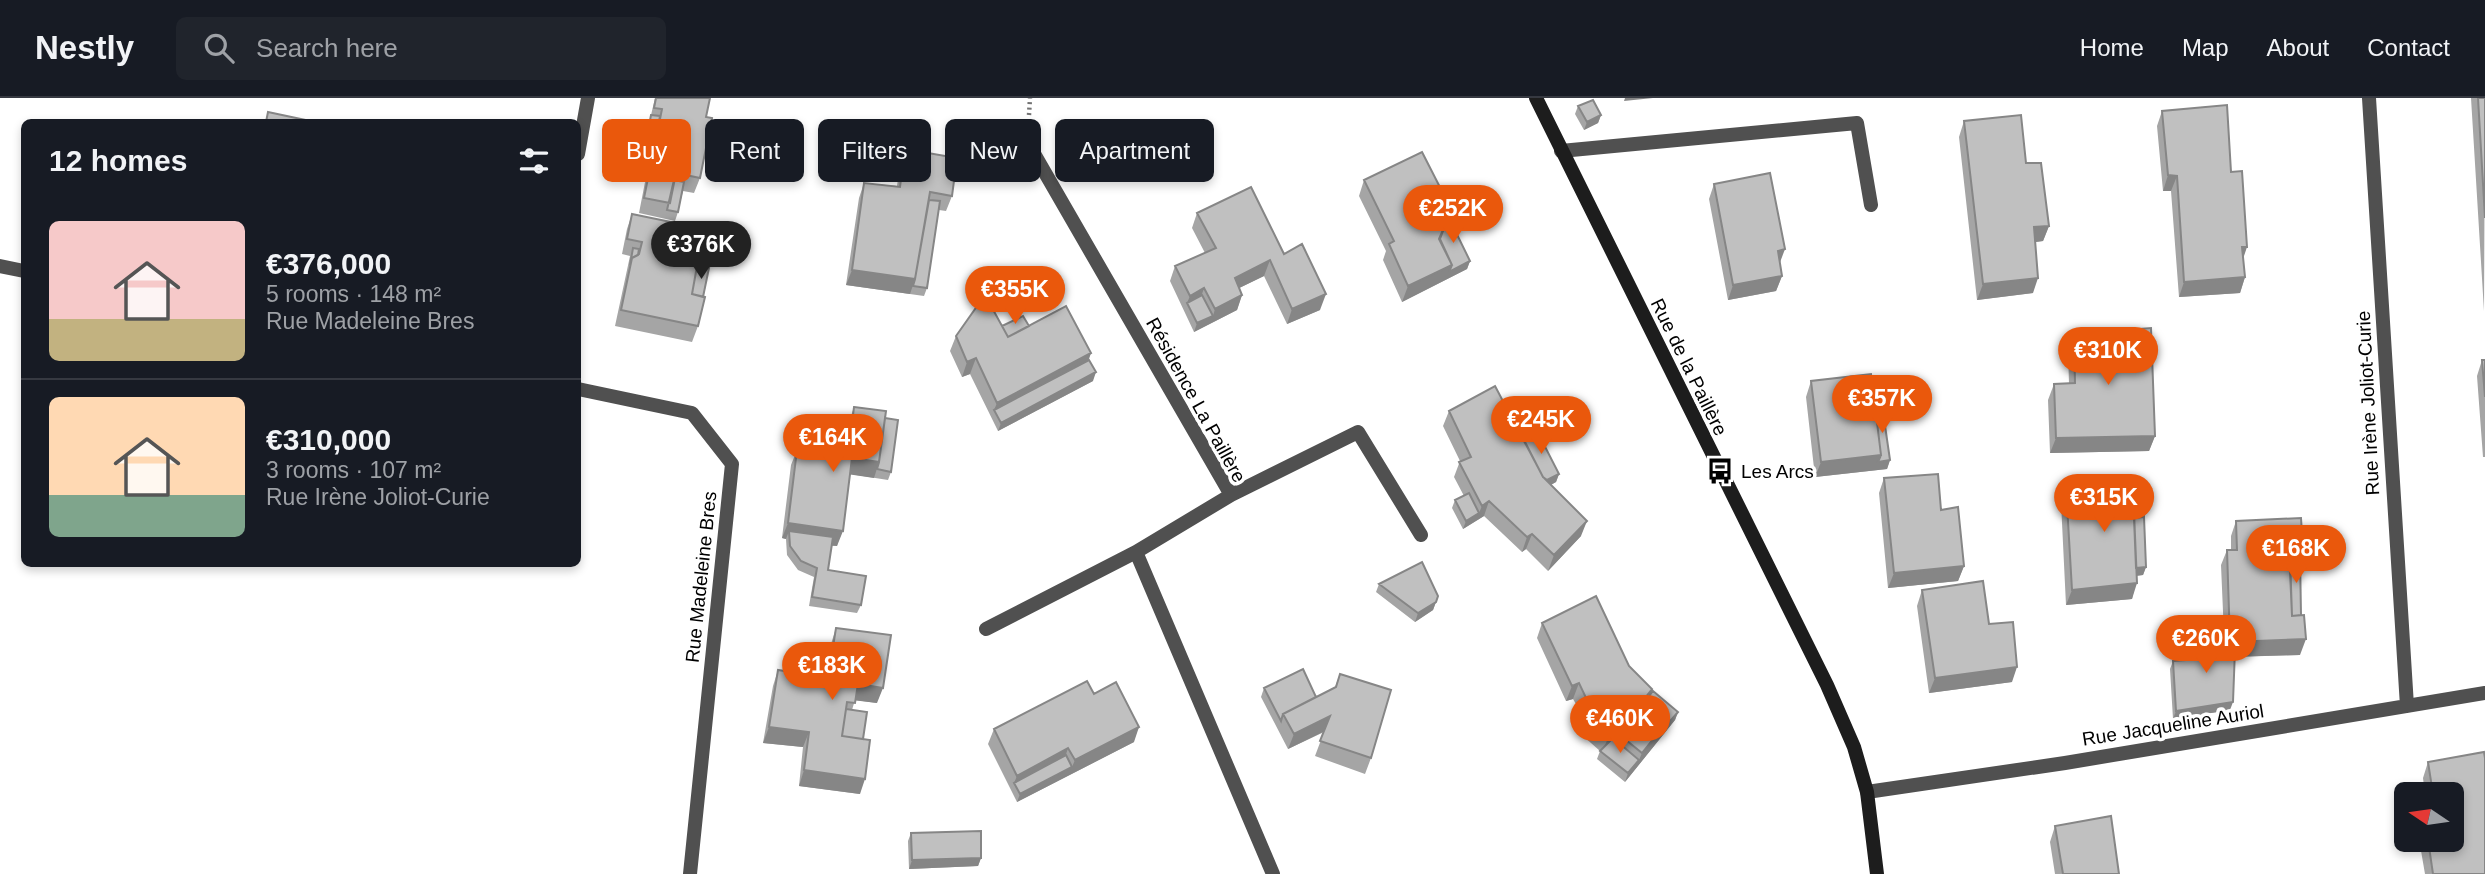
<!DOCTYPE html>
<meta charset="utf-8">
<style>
:root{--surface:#171b24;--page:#20242c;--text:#f1f3f6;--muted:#9ea1a6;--line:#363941;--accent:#ea580c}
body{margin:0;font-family:Arial,sans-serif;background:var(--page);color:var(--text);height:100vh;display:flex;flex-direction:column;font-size:26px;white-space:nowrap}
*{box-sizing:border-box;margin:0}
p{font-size:23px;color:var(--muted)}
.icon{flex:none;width:38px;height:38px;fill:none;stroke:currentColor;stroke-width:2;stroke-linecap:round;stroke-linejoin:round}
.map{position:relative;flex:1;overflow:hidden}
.sheet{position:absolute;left:21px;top:21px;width:560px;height:448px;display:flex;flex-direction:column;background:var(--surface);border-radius:10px;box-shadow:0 4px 10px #0003}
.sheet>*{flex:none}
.banner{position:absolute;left:602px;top:21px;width:665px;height:63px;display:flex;gap:14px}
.needle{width:46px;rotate:283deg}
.tools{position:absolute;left:2394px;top:684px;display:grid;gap:14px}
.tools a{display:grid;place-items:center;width:70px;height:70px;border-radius:10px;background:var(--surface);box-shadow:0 4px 10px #0003;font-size:35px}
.price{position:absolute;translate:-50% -60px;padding:0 16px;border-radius:24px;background:var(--accent);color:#fff;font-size:23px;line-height:46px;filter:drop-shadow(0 2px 4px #0008)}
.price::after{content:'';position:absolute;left:50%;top:42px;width:21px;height:16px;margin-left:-10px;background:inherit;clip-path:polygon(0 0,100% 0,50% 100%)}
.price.current{background:#222;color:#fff}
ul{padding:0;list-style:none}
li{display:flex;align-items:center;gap:21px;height:175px;padding:0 28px}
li+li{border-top:2px solid var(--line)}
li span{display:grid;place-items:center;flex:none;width:196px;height:140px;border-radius:10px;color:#555}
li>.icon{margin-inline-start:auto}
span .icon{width:84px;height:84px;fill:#fffc;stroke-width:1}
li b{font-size:30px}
h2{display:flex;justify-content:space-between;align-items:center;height:84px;padding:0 28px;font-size:30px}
.tag{padding:0 24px;border-radius:10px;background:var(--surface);box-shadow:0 4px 10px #0003;font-size:24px;line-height:63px}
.tag.current{background:var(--accent);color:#fff}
header{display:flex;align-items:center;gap:42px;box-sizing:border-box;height:98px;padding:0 35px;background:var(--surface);border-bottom:2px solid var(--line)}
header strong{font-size:33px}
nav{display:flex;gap:38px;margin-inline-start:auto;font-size:24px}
.search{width:490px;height:63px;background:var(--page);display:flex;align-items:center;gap:18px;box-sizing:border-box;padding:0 24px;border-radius:10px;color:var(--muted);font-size:26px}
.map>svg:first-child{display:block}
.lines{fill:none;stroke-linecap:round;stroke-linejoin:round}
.path{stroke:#727272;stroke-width:4.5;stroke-dasharray:2 3.5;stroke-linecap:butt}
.street{stroke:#505050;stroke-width:14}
.secondary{stroke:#1d1d1d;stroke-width:14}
.wall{fill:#a5a5a5}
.shaded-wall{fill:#868686}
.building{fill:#c0c0c0;stroke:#868686;stroke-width:2}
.labels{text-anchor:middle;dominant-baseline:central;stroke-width:7;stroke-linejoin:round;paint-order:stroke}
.street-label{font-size:19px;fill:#000;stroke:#fff}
.poi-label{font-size:19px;fill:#000;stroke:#fff;text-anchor:start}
</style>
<header>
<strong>Nestly</strong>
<div class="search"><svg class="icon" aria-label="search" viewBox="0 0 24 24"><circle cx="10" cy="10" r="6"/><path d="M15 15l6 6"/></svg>Search here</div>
<nav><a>Home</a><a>Map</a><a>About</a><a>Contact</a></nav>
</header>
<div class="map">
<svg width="2485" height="776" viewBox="0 0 2485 776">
<rect width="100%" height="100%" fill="#fff"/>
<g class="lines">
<path class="path" d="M1029,17L1030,0"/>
<path class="street" d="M2369,0L2407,608
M1029,47L1231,397L1136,454L1273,776
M1561,53L1857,25L1871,107
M578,56L588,0
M0,168L24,173
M578,291L692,315L732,366L690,776
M1231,397L1358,334L1421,437
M986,531L1136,454
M1867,694L2065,665L2485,595"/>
<path class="secondary" d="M1536,0L1827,587L1854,649L1867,694L1877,776"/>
</g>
<path class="wall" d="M655,0H710L706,19L700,80L694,95L683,93L678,114L675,123L639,115L652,48L644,47Z
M2471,0H2485L2484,213Z
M1578,8L1601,17L1598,25L1584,32L1575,16Z
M2162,13L2231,74L2245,179L2240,195L2179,199L2171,93H2163L2157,28Z
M1964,23L2026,65L2049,128L2043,143L2035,144L2033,195L1977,202L1959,39Z
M905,51L952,98L946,113L939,112L927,190L924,198L846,187L859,100L864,85L897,88L900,66Z
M1364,82L1444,110L1470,163L1467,171L1402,204L1383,162L1386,153L1359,98Z
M1714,86L1780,165L1782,178L1776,193L1728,202L1709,101Z
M1197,115L1284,156L1320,212L1287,226L1264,178L1239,190L1242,197L1237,212L1194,234L1170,183L1175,168L1205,155L1192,130Z
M632,116L706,148L710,165L698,228L692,244L615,228L630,158L622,156L627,131Z
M1002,228H1029L1089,262L1093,283L998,333L970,276L962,279L950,253L956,238Z
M2074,236L2155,338L2149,353L2050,355L2048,302L2054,286H2069L2068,251Z
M2482,262H2485V359H2483L2477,278Z
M1811,283L1875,308L1890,362L1887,371L1815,379L1806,299Z
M854,309L885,320L891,374L888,382L850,376L837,448H832L828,472L861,507L857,515L809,508L814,479L798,472L787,457L786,441L782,440L791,367L797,352L844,358L849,324Z
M1449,313L1523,340L1559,376L1556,384L1551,387L1581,438L1548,473L1526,451L1522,454L1484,418L1463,431L1452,410L1455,402L1464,398L1454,379L1460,363L1443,328Z
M1884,380L1941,412L1964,468L1958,483L1888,490L1879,395Z
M2066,389L2144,419L2146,469L2143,477L2137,478L2132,501L2066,507L2061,404Z
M2236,423L2303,451L2300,458V557L2234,559L2230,612L2173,621L2170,571L2173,563L2194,561V545L2197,537H2224L2221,467L2227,452H2231V438Z
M1379,486L1438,498L1433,512L1415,524L1376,494Z
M1922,492L2012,584L1929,595L1917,508Z
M1542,525L1629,568L1649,599L1678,614L1675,622L1625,684L1597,661L1600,653L1573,629L1580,613L1573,601L1566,603L1537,540Z
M836,530L877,605L855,602L852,612L863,641L860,696L799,688L803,649L763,645L773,588L778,572L825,579L831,546Z
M1340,576L1371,660L1365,676L1315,658L1324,634L1288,651L1261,599L1264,590L1316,599L1335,589Z
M1094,596L1134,644L1017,704L988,646L994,631Z
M2484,654L2485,660V776H2425L2420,747L2422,742H2452V696H2425L2423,680L2428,664Z
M2055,728L2119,776H2055L2050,744Z
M911,735L981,760L978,768L909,771L908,743Z"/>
<path class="shaded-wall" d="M1625,0H1653L1624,3Z
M1601,17L1598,25L1584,32L1587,24Z
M2168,77L2177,78L2171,93H2163Z
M1447,103L1441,118L1439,106Z
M2049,128L2043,143L2028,145L2034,129Z
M2242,149H2247L2242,164Z
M1785,151L1779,167L1778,153Z
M712,158L707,174L693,183L697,168Z
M1270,162L1264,178L1229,195L1235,180Z
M1470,163L1467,171L1402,204L1408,188L1452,167Z
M852,172L915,181L910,196L846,187Z
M1782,178L1776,193L1728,202L1733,187Z
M2245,179L2240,195L2179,199L2184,184Z
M2038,180L2033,195L1977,202L1983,186Z
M1204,190L1199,205H1187L1190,198Z
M1326,196L1320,212L1287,226L1292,211Z
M1242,197L1237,212L1194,234L1197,225L1213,218L1215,211Z
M1091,255L1086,270L994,312L997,305Z
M976,260L970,276L962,279L967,264Z
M1096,274L1093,283L998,333L1001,325Z
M2155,338L2149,353L2050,355L2056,340Z
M1881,357L1890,362L1887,371L1815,379L1821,364Z
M852,360L879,364L874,380L847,376Z
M1559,376L1556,384L1537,394L1540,386Z
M1489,403L1484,418L1463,431L1466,423L1479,415L1482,408Z
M2147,412L2141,428L2132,429L2134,414Z
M1587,423L1581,438L1548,473L1554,457Z
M788,425L843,433L837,448L790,441L789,433L786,441L782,440Z
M1532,436L1526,451L1522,454L1527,439Z
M2289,451H2303L2297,466H2287Z
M1964,468L1958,483L1888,490L1894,475Z
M2146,469L2143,477L2131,478L2134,470Z
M2137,485L2132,501L2066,507L2072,492Z
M1436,504L1433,512L1415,524L1418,515Z
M2306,541L2300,557L2224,559L2230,544Z
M2017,569L2012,584L1929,595L1935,580Z
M1579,585L1573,601L1566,603L1572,588Z
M858,586L883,590L877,605L852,602Z
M2233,604L2230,612L2173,621L2176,613Z
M1678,614L1675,622L1625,684L1628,675L1639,662L1642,655L1669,621Z
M1330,618L1325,633L1288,651L1294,636Z
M769,629L809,634L803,649L763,645Z
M1139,629L1134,644L1017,704L1020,696L1072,669L1075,662Z
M1615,633L1610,648L1602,655L1608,640Z
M1068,650L1063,666L1014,685L1017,678Z
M804,672L865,681L860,696L799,688Z
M981,760L978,768L909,771L912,762Z"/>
<path class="building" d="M656,0H710L706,19L712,20L700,80L676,75L670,105L644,100L662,11L654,10Z
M2478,0H2485V120Z
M1593,2L1601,17L1587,24L1578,8Z
M2227,7L2231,74L2242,73L2247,149H2242L2245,179L2184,184L2177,78L2168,77L2162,13Z
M268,14L315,24H266Z
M651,17L660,18L656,40L647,38Z
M2021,17L2026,65H2041L2049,128L2034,129L2038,180L1983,186L1964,23Z
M905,51L957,60L952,98L930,94L915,181L852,172L864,85L900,89Z
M1422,54L1447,103L1439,106L1446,125L1439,141L1452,167L1408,188L1389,146L1394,143L1364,82Z
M1770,75L1785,151L1778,153L1782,178L1733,187L1714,86Z
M674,82L684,84L678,114L667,112Z
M1251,89L1284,156L1302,146L1326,196L1292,211L1270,162L1235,180L1242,197L1215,211L1204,190L1190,198L1175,168L1216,150L1197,115Z
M929,102L940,103L927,190L913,188L915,181Z
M1444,110L1470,163L1449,174L1452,167L1440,141L1446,125L1441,111Z
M632,116L710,132L706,148L712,158L697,168L692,196L705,199L698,228L621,212L632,160L639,156L642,144L627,141Z
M633,150L639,151L638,157L632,160L630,167Z
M710,165L703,199L692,196L696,174Z
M985,197L1008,239L1066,208L1091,255L997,305L976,260L967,264L956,238Z
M1202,197L1213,218L1197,225L1187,205Z
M1023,218L1029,228L1008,239L1002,228Z
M2151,230L2155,338L2056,340L2054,286L2075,285L2074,236Z
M1089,262L1096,274L1001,325L994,312Z
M2482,262H2485V299Z
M1871,276L1881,357L1821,364L1811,283Z
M1495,288L1543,379L1587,423L1554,457L1532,436L1527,439L1489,403L1482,408L1459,364L1471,359L1449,313Z
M1882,307L1890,362L1878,364L1881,357L1875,308Z
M854,309L886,313L879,364L852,360L843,433L788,425L797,352L848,359Z
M885,320L898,322L891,374L877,371L879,364Z
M1537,333L1559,376L1547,382L1543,379L1523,340Z
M1938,376L1941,412L1958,409L1964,468L1894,475L1884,380Z
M2145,384L2147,412L2134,414L2137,485L2072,492L2066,389Z
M1469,395L1479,415L1466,423L1455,402Z
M2144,419L2146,469L2136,470L2134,420Z
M2301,420L2303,451H2289L2292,518L2304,517L2306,541L2230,544L2227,452H2237L2236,423Z
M789,433L833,439L828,472L866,478L861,507L812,499L817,470L801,463L790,448Z
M2290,458H2300L2301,517L2292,518Z
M1422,464L1438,498L1436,504L1418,515L1379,486Z
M1983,483L1989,526L2013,524L2017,569L1935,580L1922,492Z
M1596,498L1629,568L1652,591L1645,600L1669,621L1642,655L1615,633L1608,640L1579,614L1588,604L1579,585L1572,588L1542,525Z
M836,530L891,537L883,590L858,586L855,605L847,604L842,638L870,642L865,681L804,672L809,634L769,629L778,572L828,580Z
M2197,537H2227V551H2235L2233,604L2176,613L2173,563L2198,561Z
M1303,571L1316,599L1283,616L1281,623L1264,590Z
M1340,576L1391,592L1371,660L1320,643L1330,618L1294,636L1283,616L1336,589Z
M1087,583L1094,596L1116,584L1139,629L1075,662L1068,650L1017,678L994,631Z
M1653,593L1678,614L1666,628L1669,621L1646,602Z
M846,611L867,614L863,641L842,638Z
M1613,640L1639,662L1628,675L1600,653Z
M2484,654L2485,660V776H2433L2428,742H2452V696H2433L2428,664Z
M1066,657L1072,669L1020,696L1014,685Z
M2111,718L2119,776H2063L2055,728Z
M981,733V760L912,762L911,735Z"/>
<defs>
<g id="bus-bare" transform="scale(2.1)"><path d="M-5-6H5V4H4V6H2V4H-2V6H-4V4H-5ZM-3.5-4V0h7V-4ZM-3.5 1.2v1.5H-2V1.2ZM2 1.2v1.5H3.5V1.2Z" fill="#000" stroke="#fff" stroke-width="2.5" paint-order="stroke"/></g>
</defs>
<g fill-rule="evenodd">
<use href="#bus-bare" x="1720" y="373"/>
</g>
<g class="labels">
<g class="street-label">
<text transform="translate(1689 269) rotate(64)">Rue de la Paillère</text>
<text transform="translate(1196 302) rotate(61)">Résidence La Paillère</text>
<text transform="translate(2368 305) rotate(-93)">Rue Irène Joliot-Curie</text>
<text transform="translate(701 479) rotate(-84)">Rue Madeleine Bres</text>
<text transform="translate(2173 627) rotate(-9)">Rue Jacqueline Auriol</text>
</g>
<g class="poi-label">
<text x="1741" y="373">Les Arcs</text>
</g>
</g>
</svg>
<div class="tools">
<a><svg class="needle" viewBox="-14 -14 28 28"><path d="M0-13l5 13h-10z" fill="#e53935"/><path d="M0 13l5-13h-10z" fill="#9ea1a6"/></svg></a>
</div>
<b class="price" style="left:1453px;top:147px">€252K</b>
<b class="price current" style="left:701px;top:183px">€376K</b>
<b class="price" style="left:1015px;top:228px">€355K</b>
<b class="price" style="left:2108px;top:289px">€310K</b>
<b class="price" style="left:1882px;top:337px">€357K</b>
<b class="price" style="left:1541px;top:358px">€245K</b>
<b class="price" style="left:833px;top:376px">€164K</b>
<b class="price" style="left:2104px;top:436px">€315K</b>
<b class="price" style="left:2296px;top:487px">€168K</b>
<b class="price" style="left:2206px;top:577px">€260K</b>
<b class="price" style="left:832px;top:604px">€183K</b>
<b class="price" style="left:1620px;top:657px">€460K</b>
<div class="banner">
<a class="tag current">Buy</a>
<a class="tag">Rent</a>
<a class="tag">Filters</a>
<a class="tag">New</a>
<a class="tag">Apartment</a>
</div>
<section class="sheet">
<h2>12 homes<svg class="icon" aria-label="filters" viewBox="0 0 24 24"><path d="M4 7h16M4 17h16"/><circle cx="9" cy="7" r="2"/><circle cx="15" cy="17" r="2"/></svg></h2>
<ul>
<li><span style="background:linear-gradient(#f6c9c9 70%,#c2b280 0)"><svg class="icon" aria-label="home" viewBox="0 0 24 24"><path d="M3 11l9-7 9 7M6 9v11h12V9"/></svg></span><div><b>€376,000</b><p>5 rooms · 148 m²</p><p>Rue Madeleine Bres</p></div></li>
<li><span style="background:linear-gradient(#ffd9b3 70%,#7fa58c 0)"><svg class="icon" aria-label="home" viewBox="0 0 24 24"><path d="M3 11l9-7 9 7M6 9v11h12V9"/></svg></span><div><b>€310,000</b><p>3 rooms · 107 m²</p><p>Rue Irène Joliot-Curie</p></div></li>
</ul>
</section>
</div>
